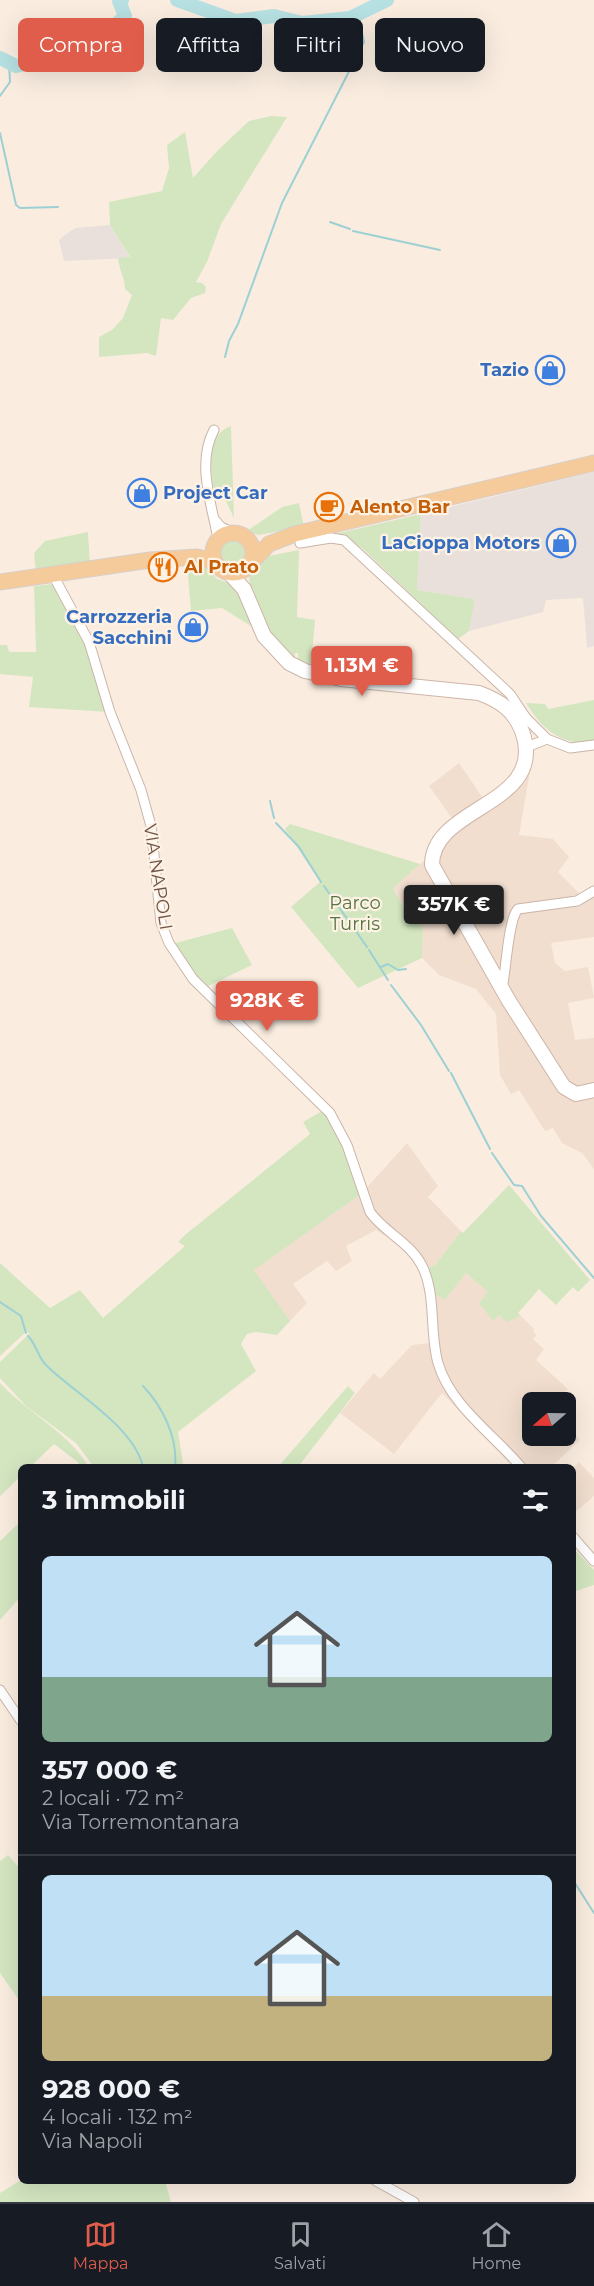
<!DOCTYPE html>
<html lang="it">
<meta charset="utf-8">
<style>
:root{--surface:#171b24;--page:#242831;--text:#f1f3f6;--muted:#9ea1a6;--line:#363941;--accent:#df5d4a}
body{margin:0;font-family:Montserrat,sans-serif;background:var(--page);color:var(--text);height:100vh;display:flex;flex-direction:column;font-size:22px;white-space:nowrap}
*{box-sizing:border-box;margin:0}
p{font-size:20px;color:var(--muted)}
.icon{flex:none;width:33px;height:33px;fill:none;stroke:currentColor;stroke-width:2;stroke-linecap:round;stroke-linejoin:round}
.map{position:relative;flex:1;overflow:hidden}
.panel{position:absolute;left:18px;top:1464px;width:558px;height:720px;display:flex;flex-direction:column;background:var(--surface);border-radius:9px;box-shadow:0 6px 24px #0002}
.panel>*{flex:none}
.hud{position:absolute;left:18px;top:18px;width:558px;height:54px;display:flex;gap:12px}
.needle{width:39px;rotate:250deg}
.fabs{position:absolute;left:522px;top:1392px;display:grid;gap:12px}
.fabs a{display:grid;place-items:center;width:54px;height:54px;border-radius:9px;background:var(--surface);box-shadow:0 6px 24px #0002;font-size:30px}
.price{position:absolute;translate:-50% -51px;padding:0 14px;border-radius:6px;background:var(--accent);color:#fff;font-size:20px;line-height:39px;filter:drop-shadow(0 2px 3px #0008)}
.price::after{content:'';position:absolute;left:50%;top:36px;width:18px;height:14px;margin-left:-9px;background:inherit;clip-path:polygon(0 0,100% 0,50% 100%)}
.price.current{background:#222;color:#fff}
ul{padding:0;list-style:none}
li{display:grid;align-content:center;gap:12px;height:318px;padding:0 24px}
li+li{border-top:2px solid var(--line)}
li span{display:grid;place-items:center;height:186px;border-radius:9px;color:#555}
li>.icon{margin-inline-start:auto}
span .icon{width:108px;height:108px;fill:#fffc;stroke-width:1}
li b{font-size:26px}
h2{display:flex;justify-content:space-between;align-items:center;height:72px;padding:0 24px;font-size:26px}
.tag{padding:0 21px;border-radius:9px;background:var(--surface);box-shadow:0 6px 24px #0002;font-size:21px;line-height:54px}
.tag.current{background:var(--accent);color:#fff}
.tabs{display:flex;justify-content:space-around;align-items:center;height:84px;border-top:2px solid var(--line);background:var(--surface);font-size:16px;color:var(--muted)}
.tabs a{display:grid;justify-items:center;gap:3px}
.tabs .current{color:var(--accent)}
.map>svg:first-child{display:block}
.residential{fill:#f1decf}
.industrial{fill:#e9e0db}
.green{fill:#d3e6c0}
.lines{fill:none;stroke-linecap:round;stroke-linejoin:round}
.stream{stroke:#9dd0d3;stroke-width:2}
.river{stroke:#b6e0e2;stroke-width:14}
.street-casing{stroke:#cab4a8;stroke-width:11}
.secondary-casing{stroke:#cfb5a8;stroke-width:16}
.primary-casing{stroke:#d7cfcc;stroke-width:17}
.street{stroke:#fff;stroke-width:9}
.secondary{stroke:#fff;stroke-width:14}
.primary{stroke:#f6cb9b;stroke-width:15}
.labels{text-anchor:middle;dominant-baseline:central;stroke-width:4.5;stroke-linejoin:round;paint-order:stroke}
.shop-label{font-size:18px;font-weight:bold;fill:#366cbe;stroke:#fef2e5;text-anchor:end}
.food-label{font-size:18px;font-weight:bold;fill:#c56008;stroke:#fef2e5;text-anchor:start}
.street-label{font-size:18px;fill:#6f5349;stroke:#fef2e5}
.park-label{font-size:18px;fill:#557542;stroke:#fef2e5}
</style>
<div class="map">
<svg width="594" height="2202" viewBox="0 0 594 2202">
<rect width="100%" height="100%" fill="#faede0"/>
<path class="residential" d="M459,763L485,801L514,773L516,766L530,771L519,835L553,839L569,857L558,872L581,895L594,887V937L551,943L555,963L565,971L588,967L594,998L568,1003L575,1040L594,1038V1169L582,1153L562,1143L553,1128L545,1131L519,1090L511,1094L500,1075L496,1014L476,989L439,975L422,958L423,926L411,920L393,887L425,860L439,834L454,821L429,786Z
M407,1143L438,1186L428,1197L461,1231L436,1264L445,1300L466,1273L488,1292L493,1320L499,1315L506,1321L521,1316L534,1329V1333L537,1335L533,1339L544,1349L536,1360L568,1389L561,1395L568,1405L566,1407V1402H532V1436H566V1425L580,1440L551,1467H513L442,1393L394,1454L340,1413L374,1373L380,1379L412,1345L430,1343L427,1291L422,1274L415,1261L389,1238L376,1230L346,1246L352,1261L336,1271L327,1261L293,1284L307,1303L290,1321L253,1270L361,1194Z
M579,1462L594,1478V1496L573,1514V1468Z"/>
<path class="industrial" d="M110,225L130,258L64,261L59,240L65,235L75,228Z
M594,472V646L587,648L583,598L546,600L543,612L469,631L475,599L417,590L421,514Z"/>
<path class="green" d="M271,116L287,117L221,224L207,262L196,282L202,283L206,287L205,293L191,298L173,320L161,318L156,356L147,353L99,357V337L112,330L123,318L132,295L125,289C125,278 119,270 118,258L130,257L110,225L109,202L162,191L169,168L167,145L185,132L193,178L218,150L249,121Z
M231,426L234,518L226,501L215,495L213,489C212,467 204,436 231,426Z
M299,503L304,527L258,535L247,531L282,507Z
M421,514L417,590L475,599L469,631L458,639L362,548L345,537L331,535Z
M88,532L90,566L36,573L34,553L45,541Z
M218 553a15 15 0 1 1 30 0a15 15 0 1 1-30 0Z
M299,550L297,617L315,620L311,667L298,661V653H295V660L271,636L251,591L249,577L263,557Z
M204,563L217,579L237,586L251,626L222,608L191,611L187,564Z
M53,584L87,646L109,712L29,707L33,677L0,674V645H7L9,652H36L34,586Z
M594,700V742C561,746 543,730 526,703L545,704L548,709Z
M290,824L420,864L393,888L411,920L423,926L422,958L358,988L291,907L320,882L285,829Z
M232,928L252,965L204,988L172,944Z
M324,1110L334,1121L361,1194L254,1270L290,1321L277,1335L256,1332L247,1334L241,1344L256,1371L178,1432L183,1463L180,1467H94L76,1443L26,1406L0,1378V1362L29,1334L27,1331L0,1356V1263L50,1308L80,1290L103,1318L185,1246L178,1242L185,1235L310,1134L303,1122Z
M509,1185L590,1280L578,1292L573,1287L556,1305L539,1289L518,1313L521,1316L506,1322L499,1315L493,1321L479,1303L488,1292L466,1273L445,1300L435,1294L427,1269L436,1264L461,1231L463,1233Z
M0,1383C28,1413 68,1432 89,1467H76L79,1463L54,1444L30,1467H21V1476L0,1496Z
M348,1386L355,1393L298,1467H278Z
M21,1521V1596L0,1620V1541Z
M573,1550H575L594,1570V1585L573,1592Z
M8,1855L21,1870V2003L0,1973V1861Z
M21,2180L165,2181L171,2202H0V2193Z"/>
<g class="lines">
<path class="stream" d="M0,96L10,82L9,63
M0,133L16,205L20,208L58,207
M330,222L350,229
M353,231L440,250
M225,357L229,341L238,324L282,203L364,42L358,14
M270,801L274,818
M276,823L299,847L321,882
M324,886L367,947
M369,950L388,980
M381,967L388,964L398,970L406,969
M391,985L421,1025L449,1071
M451,1073L490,1149
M492,1153L514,1185L522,1186L541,1216L594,1278
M0,1302L21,1316L26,1333
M28,1336C37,1345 38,1359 48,1367C76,1394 134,1427 143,1467
M143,1386C163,1407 178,1438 175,1467
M573,1880L594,1913"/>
<path class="river" d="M177,0L236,21L274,16L302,23L350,18L387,0
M0,58L16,66L89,51L125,16L119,1L122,0"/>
<g class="street-casing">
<path id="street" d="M214,430C196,463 212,505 218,539
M214,519L221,527L234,533
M300,543L331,538L344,540L510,694L526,718
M53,575L89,642L110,712L141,790L151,826L161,923L169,943L193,979L330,1113L347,1145L370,1212C384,1232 409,1242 421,1264C437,1293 429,1332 438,1363C450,1405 494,1435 521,1467
M521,721L526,718L547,739
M527,747L547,739L570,748L594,745
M502,989C506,972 508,919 518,909L577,901L594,891
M573,1537L594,1561
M0,1690L21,1721
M376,2181L414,2202"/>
</g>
<g class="secondary-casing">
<path id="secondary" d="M229,573L244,589L264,636L289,663L305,671L341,679L479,693C500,701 514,710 522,731C549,806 432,805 432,865L509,1001L564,1087L576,1094L594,1090"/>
</g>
<g class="primary-casing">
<path id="primary" d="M213 553a20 20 0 1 1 40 0a20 20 0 1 1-40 0Z
M250,564L269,544L295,534L594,463
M0,582L150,560L197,557L207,559L218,567"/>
</g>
<use href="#street" class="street"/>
<use href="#secondary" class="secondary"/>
<use href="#primary" class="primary"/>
</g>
<defs>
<g id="shop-ring" transform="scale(1.5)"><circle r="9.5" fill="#fef2e5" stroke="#3f7fe0" stroke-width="1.5"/><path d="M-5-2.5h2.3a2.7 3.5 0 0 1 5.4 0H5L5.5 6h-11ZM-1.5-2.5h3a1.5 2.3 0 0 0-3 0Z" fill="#3f7fe0"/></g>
<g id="cafe-ring" transform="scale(1.5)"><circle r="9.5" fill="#fef2e5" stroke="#e8710a" stroke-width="1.5"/><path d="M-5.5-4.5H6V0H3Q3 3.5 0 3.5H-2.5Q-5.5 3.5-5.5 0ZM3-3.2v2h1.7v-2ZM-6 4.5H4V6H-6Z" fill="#e8710a"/></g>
<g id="restaurant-ring" transform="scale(1.5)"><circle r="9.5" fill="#fef2e5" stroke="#e8710a" stroke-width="1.5"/><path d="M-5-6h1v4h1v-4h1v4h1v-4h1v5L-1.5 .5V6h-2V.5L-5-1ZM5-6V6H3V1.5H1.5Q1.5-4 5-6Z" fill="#e8710a"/></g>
</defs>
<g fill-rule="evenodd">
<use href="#shop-ring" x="550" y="370"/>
<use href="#shop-ring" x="142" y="493"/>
<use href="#cafe-ring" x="329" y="507"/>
<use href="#shop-ring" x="561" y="543"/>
<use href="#restaurant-ring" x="163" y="567"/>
<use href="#shop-ring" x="193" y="627"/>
</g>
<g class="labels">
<g class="shop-label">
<text x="529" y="370">Tazio</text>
<text x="163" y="493" text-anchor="start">Project Car</text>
<text x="540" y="543">LaCioppa Motors</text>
<text x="172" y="617">Carrozzeria<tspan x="172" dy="21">Sacchini</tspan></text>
</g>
<g class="food-label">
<text x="350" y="507">Alento Bar</text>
<text x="184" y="567">Al Prato</text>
</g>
<g class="street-label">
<text transform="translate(158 877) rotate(81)">VIA NAPOLI</text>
</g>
<g class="park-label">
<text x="355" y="903">Parco<tspan x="355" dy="21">Turris</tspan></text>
</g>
</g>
</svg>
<div class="fabs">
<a><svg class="needle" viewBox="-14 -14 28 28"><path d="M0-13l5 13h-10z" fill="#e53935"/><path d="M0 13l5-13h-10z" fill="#9ea1a6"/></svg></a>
</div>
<b class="price" style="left:362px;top:697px">1.13M €</b>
<b class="price current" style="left:454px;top:936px">357K €</b>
<b class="price" style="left:267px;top:1032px">928K €</b>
<div class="hud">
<a class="tag current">Compra</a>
<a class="tag">Affitta</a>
<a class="tag">Filtri</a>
<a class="tag">Nuovo</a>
</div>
<section class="panel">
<h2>3 immobili<svg class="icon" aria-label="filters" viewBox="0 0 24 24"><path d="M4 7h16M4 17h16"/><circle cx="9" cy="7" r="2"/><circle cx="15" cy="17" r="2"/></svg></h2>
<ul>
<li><span style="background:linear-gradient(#bfe0f5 65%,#7fa58c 0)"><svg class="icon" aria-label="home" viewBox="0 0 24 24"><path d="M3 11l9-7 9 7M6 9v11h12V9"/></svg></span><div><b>357 000 €</b><p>2 locali · 72 m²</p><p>Via Torremontanara</p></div></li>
<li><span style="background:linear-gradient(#bfe0f5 65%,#c2b280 0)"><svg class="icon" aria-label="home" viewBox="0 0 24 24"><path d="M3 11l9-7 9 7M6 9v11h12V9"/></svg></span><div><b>928 000 €</b><p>4 locali · 132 m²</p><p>Via Napoli</p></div></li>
</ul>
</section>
</div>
<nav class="tabs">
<a class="current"><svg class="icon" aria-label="map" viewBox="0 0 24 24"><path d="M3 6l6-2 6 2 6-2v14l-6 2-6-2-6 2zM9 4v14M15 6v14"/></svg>Mappa</a>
<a><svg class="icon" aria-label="saved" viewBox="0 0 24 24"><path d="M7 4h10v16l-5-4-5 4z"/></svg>Salvati</a>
<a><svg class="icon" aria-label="home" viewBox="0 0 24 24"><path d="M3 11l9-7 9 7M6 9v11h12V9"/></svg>Home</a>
</nav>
